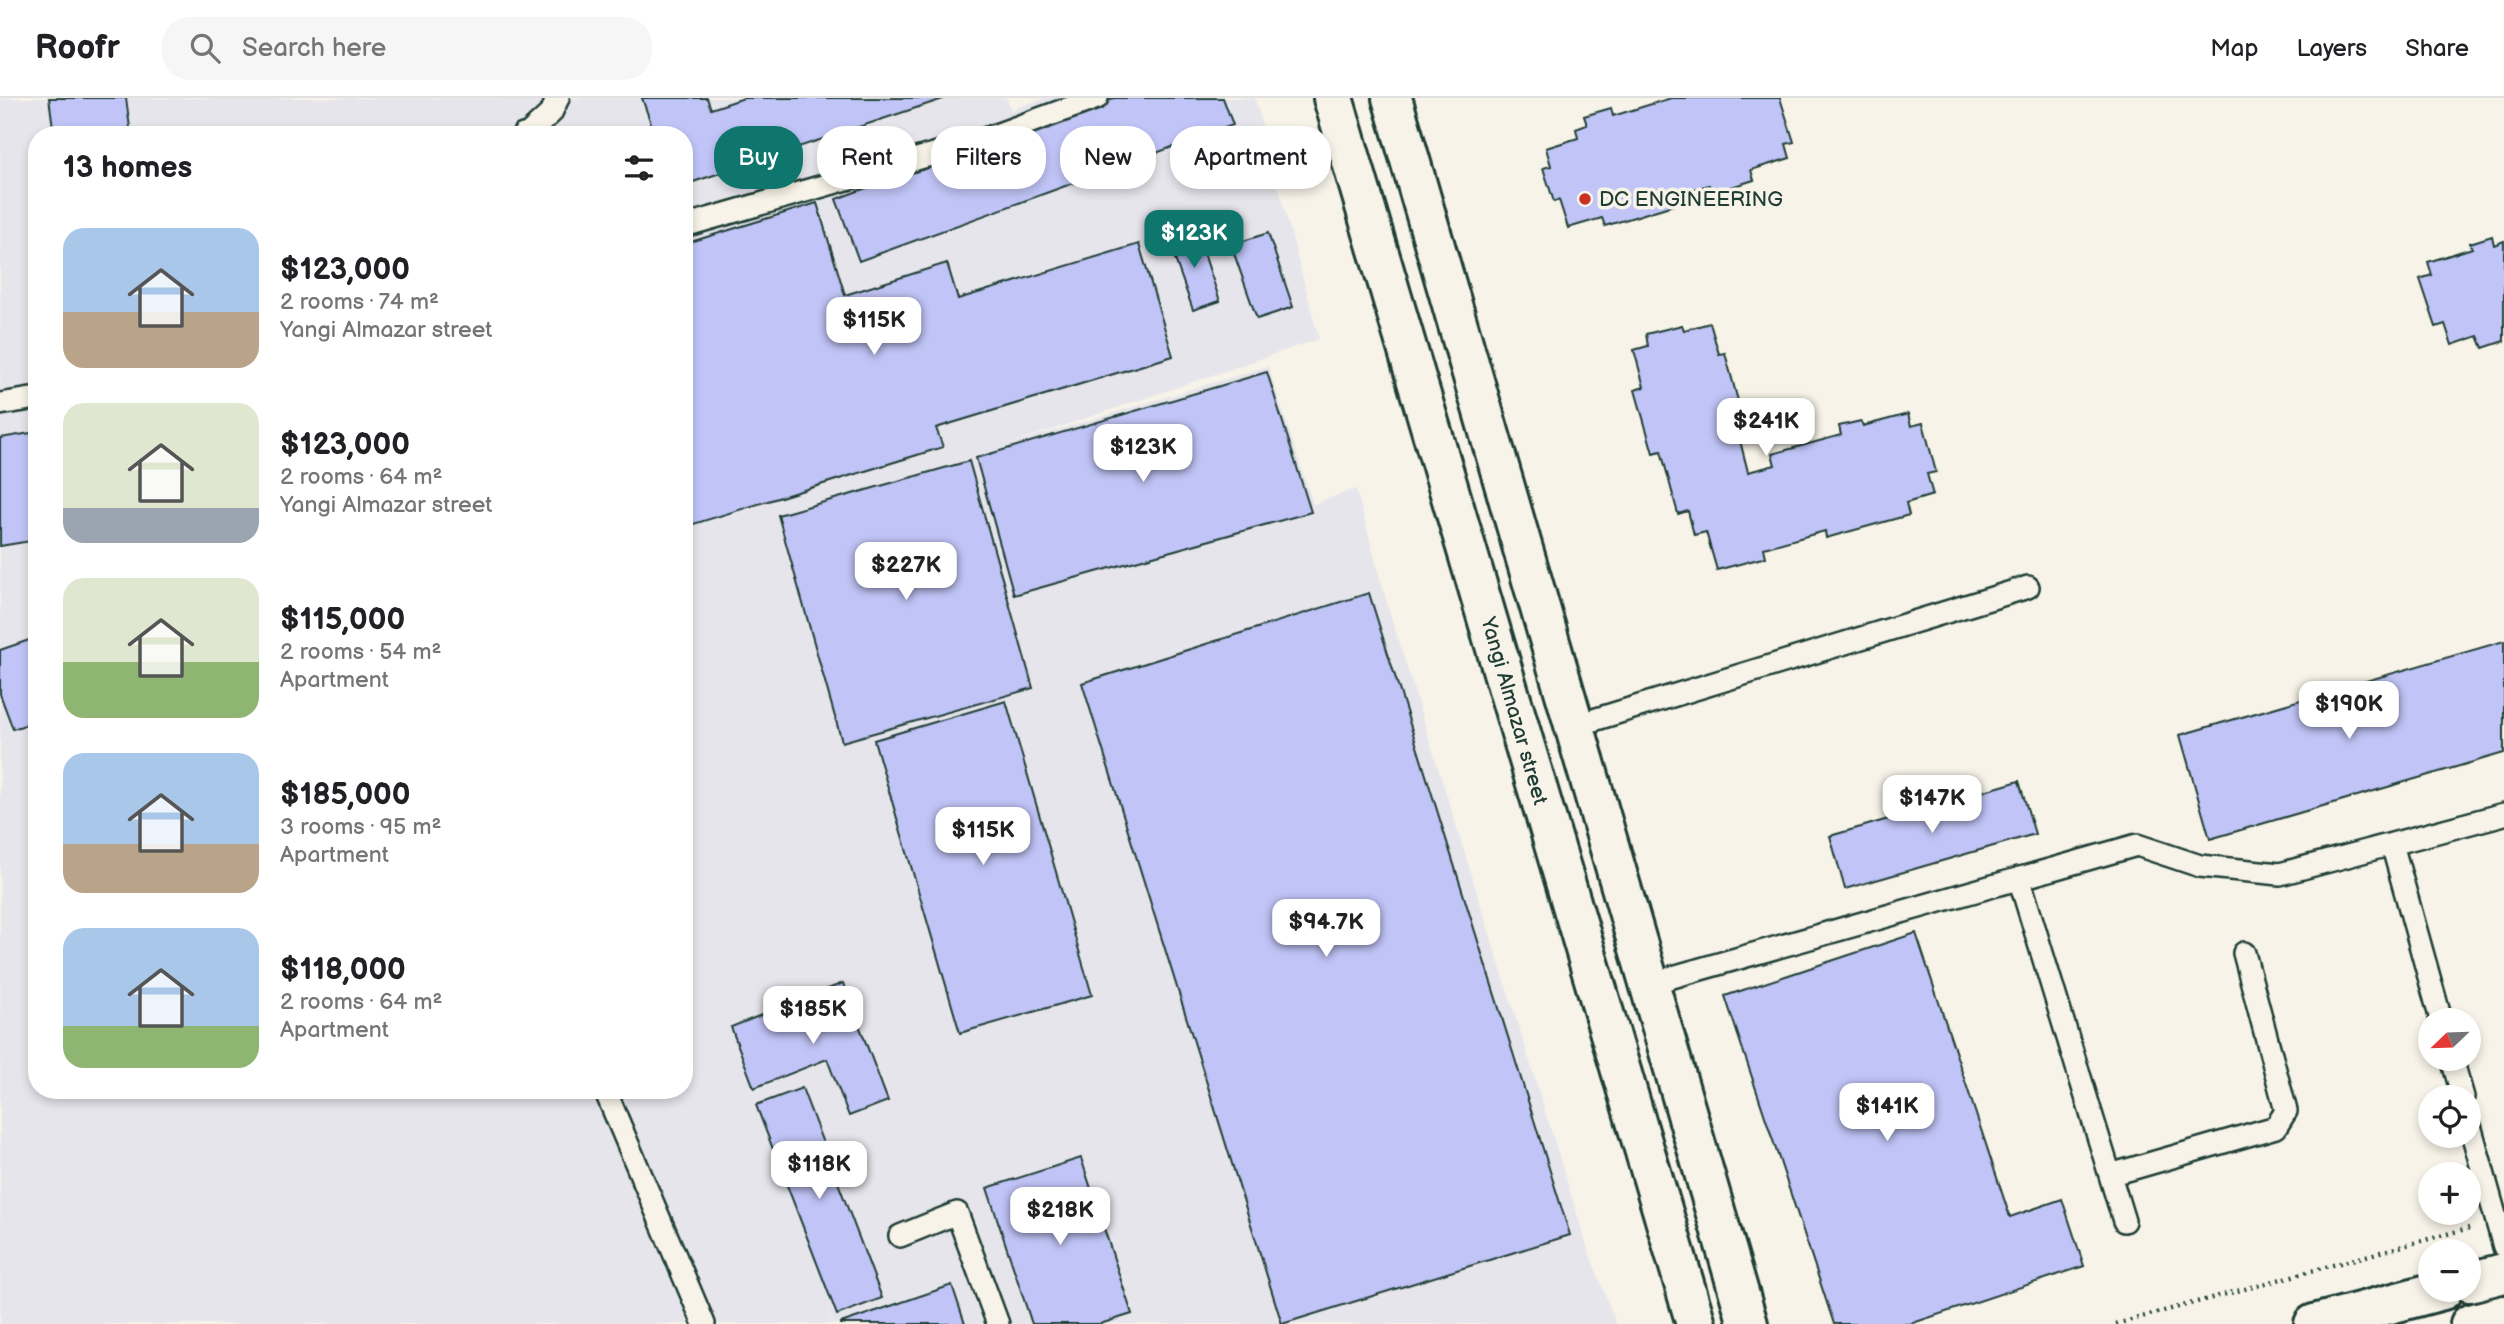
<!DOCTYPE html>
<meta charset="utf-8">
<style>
:root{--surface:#fff;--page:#f6f6f6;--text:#202124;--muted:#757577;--line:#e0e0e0;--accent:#0f766e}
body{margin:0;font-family:"Balsamiq Sans",sans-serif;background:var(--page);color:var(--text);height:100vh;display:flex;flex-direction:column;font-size:26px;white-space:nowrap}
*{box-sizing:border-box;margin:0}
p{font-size:23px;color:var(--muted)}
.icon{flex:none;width:38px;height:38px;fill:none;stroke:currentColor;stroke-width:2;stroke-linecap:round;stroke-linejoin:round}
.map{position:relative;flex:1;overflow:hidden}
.panel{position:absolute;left:28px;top:28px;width:665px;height:973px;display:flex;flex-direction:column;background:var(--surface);border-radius:28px;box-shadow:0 4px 10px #0003}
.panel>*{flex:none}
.guide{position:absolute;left:714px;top:28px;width:665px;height:63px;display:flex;gap:14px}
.needle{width:46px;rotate:247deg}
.tools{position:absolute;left:2418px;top:910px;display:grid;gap:14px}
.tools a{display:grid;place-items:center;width:63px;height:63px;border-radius:50%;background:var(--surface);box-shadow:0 4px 10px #0003;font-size:35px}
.price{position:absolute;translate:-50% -60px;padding:0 16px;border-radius:14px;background:#fff;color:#222;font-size:23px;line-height:46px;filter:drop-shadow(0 2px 4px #0008)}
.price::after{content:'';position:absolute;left:50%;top:42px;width:21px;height:16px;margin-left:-10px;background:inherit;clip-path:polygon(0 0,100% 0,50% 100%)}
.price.on{background:var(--accent);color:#fff}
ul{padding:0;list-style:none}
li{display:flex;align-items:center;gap:21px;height:175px;padding:0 35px}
li span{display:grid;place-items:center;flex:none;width:196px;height:140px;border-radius:21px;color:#555}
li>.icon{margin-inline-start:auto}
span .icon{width:84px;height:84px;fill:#fffc;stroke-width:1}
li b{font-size:30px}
h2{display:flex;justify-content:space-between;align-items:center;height:84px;padding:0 35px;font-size:30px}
.tag{padding:0 24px;border-radius:28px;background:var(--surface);box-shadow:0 4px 10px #0003;font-size:24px;line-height:63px}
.tag.on{background:var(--accent);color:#fff}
header{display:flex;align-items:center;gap:42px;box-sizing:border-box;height:98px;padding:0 35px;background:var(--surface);border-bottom:2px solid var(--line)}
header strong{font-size:33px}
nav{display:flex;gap:38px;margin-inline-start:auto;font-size:24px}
.search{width:490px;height:63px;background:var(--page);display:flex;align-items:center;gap:18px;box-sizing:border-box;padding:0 24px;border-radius:28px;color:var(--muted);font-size:26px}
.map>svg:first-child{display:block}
.built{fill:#e6e5ec;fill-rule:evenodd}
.building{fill:#c0c4f6;stroke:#1f3d34;stroke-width:2}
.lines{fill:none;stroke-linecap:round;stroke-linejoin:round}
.service-casing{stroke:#1f3d34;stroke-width:26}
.secondary-casing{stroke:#1f3d34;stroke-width:44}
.path{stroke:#1f3d34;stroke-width:4.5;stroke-dasharray:2 5;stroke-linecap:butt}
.service{stroke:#f7f3e8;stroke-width:21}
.secondary{stroke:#f7f3e8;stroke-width:38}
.poi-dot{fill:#c8321e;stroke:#f7f3e8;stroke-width:2.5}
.labels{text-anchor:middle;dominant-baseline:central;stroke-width:7;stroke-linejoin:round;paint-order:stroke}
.poi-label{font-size:21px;fill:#1f3d34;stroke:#f7f3e8;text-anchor:start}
.street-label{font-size:21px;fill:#1f3d34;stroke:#f7f3e8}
</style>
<header>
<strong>Roofr</strong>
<div class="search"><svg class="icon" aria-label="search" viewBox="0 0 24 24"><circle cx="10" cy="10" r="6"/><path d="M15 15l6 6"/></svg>Search here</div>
<nav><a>Map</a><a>Layers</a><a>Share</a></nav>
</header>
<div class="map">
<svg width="2504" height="1226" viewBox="0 0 2504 1226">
<rect width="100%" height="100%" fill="#f7f3e8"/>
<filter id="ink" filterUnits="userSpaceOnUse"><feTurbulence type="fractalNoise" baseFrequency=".0143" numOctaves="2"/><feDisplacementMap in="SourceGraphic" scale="14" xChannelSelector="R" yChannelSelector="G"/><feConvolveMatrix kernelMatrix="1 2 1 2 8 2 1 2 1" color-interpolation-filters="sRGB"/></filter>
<g filter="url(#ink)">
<path class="built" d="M0,0H1007L1011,12L1045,0H1255L1319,241L1007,347L1268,268L1313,406L1356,391L1388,509L1588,1151L1616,1226H833L826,1208L832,1226H0ZM37,37H684V992H37Z"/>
<path class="building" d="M49,0H126L131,37H54Z
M642,0H707L711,11L744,0H946L684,87V37H655Z
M1114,0H1223L1233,27L859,163L836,101Z
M1671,0H1780L1794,44L1786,46L1790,60L1751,72L1754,82L1712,95L1709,87L1671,98L1673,107L1605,128L1602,120L1568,130L1559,102L1554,104L1543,70L1551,68L1546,50L1578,40L1576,31L1587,27L1584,18L1611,10L1613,18Z
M817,105L845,197L947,165L958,201L1139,146L1173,258L936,330L943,349L684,429V146Z
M1196,132L1220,203L1193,212L1168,141Z
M1268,135L1293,209L1257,221L1231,147Z
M2492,138L2494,147L2504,143V243L2483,250L2478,238L2452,247L2445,226L2436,229L2420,181L2432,177L2428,164L2472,150L2470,145Z
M1710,225L1719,256L1725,255L1744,325L1736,327L1748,374L1775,367L1772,356L1841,337L1839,328L1861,323L1863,328L1908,316L1911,328L1923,325L1936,374L1927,376L1933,397L1906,405L1909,417L1826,440L1825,433L1764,450L1766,459L1717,472L1706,434L1694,437L1688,413L1678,416L1661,353L1653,355L1635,292L1644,289L1634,252L1648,248L1646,236L1682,227L1684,232Z
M1267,274L1311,414L1014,497L976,360Z
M37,334V442L0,448V340Z
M969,363L1033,590L842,644L778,417Z
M1369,495L1570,1137L1282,1226L1082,585Z
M35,540L37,545V623L13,631L0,596V552Z
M2504,543V655L2210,741L2180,637Z
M1006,603L1092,897L960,935L874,642Z
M2019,683L2035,736L1845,791L1830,738Z
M1916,835L2010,1119L2062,1101L2084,1168L1910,1226H1834L1725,898Z
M843,885L888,1003L849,1018L827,961L754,990L731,929Z
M802,990L882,1200L837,1217L756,1007Z
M1081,1060L1132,1216L1100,1226H1032L987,1090Z
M952,1187L965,1226H841V1225Z"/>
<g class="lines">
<g class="service-casing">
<path id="service" d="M523,37L528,36L551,15L558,0
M684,128L979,43L1097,0
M0,306L37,300
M1574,628L2028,489
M2392,746L2441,922
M2019,780L2124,1123
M1648,886L2137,747L2200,768L2280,776L2504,716
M2452,961L2463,999
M605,992L704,1226
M2469,1024L2504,1149
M2110,1077L2276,1029L2286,1013L2244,855
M900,1138L957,1115L998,1226"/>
</g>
<g class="secondary-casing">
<path id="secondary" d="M1333,0L1696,1226
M1392,0L1748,1226
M2469,1184L2504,1175
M2314,1226L2443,1192
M2470,1226L2504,1217"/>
</g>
<path class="path" d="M2116,1226L2469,1130"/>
<use href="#service" class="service"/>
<use href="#secondary" class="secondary"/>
</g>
</g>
<circle class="poi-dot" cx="1585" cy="101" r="7"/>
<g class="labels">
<g class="poi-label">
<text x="1599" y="101">DC ENGINEERING</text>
</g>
<g class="street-label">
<text transform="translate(1514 613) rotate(74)">Yangi Almazar street</text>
</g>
</g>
</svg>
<div class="tools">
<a><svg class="needle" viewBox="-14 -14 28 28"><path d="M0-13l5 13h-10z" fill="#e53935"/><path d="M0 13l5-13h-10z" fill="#757577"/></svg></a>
<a><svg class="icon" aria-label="locate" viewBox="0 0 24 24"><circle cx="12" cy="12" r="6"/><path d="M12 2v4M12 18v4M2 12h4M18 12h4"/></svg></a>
<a>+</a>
<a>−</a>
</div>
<b class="price on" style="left:1194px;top:172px">$123K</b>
<b class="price" style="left:874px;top:259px">$115K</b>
<b class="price" style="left:1766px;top:360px">$241K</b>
<b class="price" style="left:1143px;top:386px">$123K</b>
<b class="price" style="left:906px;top:504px">$227K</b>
<b class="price" style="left:2349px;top:643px">$190K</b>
<b class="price" style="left:1932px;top:737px">$147K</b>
<b class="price" style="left:983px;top:769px">$115K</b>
<b class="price" style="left:1326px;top:861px">$94.7K</b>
<b class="price" style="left:813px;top:948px">$185K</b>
<b class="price" style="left:1887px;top:1045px">$141K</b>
<b class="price" style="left:819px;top:1103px">$118K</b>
<b class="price" style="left:1060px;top:1149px">$218K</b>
<div class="guide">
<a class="tag on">Buy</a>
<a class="tag">Rent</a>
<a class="tag">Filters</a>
<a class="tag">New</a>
<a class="tag">Apartment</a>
</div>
<section class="panel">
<h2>13 homes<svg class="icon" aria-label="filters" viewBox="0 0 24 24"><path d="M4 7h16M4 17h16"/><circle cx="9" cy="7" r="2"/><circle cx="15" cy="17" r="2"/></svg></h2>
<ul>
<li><span style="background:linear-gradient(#a9c7e8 60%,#b9a48a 0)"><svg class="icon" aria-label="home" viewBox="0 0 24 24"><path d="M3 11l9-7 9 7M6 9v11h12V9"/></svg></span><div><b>$123,000</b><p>2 rooms · 74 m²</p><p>Yangi Almazar street</p></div></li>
<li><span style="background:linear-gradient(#dfe7d0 75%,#9aa5b1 0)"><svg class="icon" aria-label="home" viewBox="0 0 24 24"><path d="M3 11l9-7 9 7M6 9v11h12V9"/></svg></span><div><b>$123,000</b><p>2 rooms · 64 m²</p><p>Yangi Almazar street</p></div></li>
<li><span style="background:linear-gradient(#dfe7d0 60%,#8fb573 0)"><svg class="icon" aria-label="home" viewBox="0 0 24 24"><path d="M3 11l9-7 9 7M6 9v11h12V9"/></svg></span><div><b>$115,000</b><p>2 rooms · 54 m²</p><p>Apartment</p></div></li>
<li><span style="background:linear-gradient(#a9c7e8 65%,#b9a48a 0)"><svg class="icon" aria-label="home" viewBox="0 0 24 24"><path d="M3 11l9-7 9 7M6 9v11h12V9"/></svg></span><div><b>$185,000</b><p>3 rooms · 95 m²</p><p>Apartment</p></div></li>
<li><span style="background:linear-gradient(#a9c7e8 70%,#8fb573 0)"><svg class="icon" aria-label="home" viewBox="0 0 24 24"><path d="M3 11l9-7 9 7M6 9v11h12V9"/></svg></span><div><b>$118,000</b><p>2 rooms · 64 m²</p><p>Apartment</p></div></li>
</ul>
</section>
</div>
